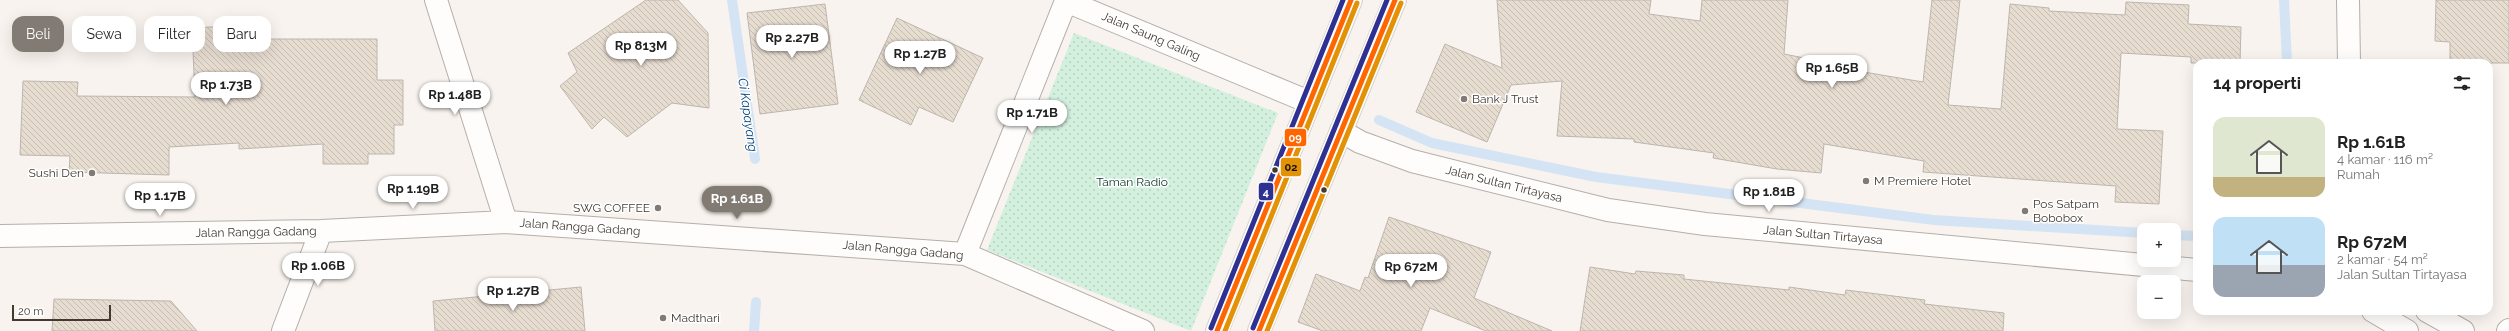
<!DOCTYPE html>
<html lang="id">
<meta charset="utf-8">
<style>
:root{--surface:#fff;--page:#f6f6f6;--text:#222;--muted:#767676;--accent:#827b73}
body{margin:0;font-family:Raleway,sans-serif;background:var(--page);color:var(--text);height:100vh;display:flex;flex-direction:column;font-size:15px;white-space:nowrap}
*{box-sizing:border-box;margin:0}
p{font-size:13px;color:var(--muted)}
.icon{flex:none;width:22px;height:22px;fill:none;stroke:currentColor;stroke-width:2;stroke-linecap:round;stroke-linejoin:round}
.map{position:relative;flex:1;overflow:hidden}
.side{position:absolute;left:2193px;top:59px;width:300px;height:256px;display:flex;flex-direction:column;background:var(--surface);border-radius:12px;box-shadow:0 4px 16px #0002}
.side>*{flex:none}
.top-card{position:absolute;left:12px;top:16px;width:380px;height:36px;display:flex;gap:8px}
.controls{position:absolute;left:2137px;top:223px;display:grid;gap:8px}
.controls a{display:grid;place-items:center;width:44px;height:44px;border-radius:8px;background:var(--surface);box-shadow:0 4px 16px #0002;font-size:20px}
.scale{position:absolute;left:12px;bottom:10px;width:99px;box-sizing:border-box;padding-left:4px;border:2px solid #423a31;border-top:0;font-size:11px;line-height:14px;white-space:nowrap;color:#423a31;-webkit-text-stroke:3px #fff;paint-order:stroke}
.price{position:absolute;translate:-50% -34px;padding:0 9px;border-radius:14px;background:#fff;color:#222;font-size:13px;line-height:26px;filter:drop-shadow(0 1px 2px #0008)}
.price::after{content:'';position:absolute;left:50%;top:24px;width:12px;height:9px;margin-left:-6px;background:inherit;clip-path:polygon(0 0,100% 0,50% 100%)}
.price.on{background:var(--accent);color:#fff}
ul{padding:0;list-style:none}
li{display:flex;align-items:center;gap:12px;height:100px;padding:0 20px}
li span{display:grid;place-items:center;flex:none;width:112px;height:80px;border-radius:12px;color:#555}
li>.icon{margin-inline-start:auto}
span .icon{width:48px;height:48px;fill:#fffc;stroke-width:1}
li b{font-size:17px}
h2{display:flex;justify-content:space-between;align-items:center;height:48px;padding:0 20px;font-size:17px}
.pill{padding:0 14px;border-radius:12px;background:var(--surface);box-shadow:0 4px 16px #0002;font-size:14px;line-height:36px}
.pill.on{background:var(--accent);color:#fff}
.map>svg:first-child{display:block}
.park{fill:url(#park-dots)}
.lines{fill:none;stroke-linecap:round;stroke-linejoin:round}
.stream{stroke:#d5e4f4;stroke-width:10}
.building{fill:url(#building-back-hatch);stroke:#bcb6af}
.tertiary-casing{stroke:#b4afa9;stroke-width:24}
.primary-casing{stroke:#d3d0cb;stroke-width:24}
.tertiary{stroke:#fefdfc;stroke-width:22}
.primary{stroke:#faf5f5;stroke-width:22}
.bus-1-casing{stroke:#fff;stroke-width:8}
.bus-2-casing{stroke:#fff;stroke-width:8}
.bus-3-casing{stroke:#fff;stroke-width:8}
.bus-1{stroke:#f60;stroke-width:5}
.bus-2{stroke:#e39105;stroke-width:5}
.bus-3{stroke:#2e3192;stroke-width:5}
.poi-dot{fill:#827b73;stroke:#fff;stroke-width:1.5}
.bus-dot{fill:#423a31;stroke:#fff;stroke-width:1.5}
.labels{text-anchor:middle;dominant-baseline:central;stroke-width:3;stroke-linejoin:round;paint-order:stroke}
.street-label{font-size:12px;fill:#423a31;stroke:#fff}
.poi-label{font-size:12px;fill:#423a31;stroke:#fff;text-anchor:start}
.park-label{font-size:12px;fill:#063222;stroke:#fff}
.water-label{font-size:13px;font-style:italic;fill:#004077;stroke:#fff}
.line-badge{stroke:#fff;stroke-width:1.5}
.badge-label{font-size:11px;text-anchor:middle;font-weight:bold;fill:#fff}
.pale-badge-label{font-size:11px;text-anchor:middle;font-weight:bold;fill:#111}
</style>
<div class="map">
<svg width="2509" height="331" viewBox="0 0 2509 331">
<defs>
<pattern id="park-dots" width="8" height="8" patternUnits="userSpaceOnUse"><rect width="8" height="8" fill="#d3f0df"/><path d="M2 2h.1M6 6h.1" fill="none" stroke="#b6cfc0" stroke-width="1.8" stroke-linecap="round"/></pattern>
<pattern id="building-back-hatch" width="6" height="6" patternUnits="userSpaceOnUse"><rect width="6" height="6" fill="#e7dcd0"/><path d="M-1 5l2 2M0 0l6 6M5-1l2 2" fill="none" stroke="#c7beb3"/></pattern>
</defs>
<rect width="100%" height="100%" fill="#f8f3ee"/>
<path class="park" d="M1074,33L1278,113L1191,331L987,250Z"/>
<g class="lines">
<path class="stream" d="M732,0L755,159
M2284,0L2287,63
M1379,120L1432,143L1596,177L1934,220L2144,233
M2174,235L2197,236
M754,331L756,302"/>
</g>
<path class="building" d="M646,0H678L708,33L709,108L672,103L627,137L604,117L592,129L560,86L577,72L568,53Z
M1497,0H1651L1649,14L1700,21L1702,0H1788L1784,54L1835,64L1834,67L1923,82L1932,0H1960L1948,105L2001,109L2010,4L2049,8V11L2125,15L2126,2L2189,5L2188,24L2241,27L2240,63H2191V57L2121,53L2117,129L2163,131L2159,204L2115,202L2116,186L1923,172L1924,161L1824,144L1821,173L1777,169L1713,158L1714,153L1634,142V139L1557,136L1562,81L1511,85L1487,142L1416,112L1445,44L1502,68Z
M2436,0H2509V63H2450V42L2435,41Z
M825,4L838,104L760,114L747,13Z
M897,18L983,58L953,122L919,107L911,125L859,100Z
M264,24V39H377V80H403V125H394V154H368V164H323V144L239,149V143L169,147V175L69,172L70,156L20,155L23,81L78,82L77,96L195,97L192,28Z
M1389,217L1491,252L1474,298L1552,331H1486L1430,308L1421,331H1323L1298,322L1316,274L1360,291L1365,277L1368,278Z
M1590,267L1635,274L1636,271L1684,275V279L1789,290V287L1845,295L1846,290L1925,300L1924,304L2004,313L2003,331H1580Z
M581,287L585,331H435L433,301Z
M54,299L171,301L197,331H52Z"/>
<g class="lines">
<g class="tertiary-casing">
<path id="tertiary" d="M436,0L506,222
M2348,0L2349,63
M1066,1L1309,102
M1341,131L1360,142L1412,161L1608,210L1705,224L2197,270
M0,236L321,231L506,222L965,254L1143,331
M965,254L1066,1
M2373,311L2407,331
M2427,311L2463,331
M283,331L321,231
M2508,331L2509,330"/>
</g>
<g class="primary-casing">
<path id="primary" d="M1217,331L1351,0
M1259,331L1395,0"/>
</g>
<use href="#tertiary" class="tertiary"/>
<use href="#primary" class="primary"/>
<g class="bus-1-casing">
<path id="bus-1" d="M1217,331L1351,0
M1259,331L1395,0"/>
</g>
<g class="bus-2-casing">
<path id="bus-2" d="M1225,331L1357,3
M1267,331L1401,3"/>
</g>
<g class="bus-3-casing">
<path id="bus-3" d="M1211,328L1343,0
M1253,328L1387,0"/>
</g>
<use href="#bus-1" class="bus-1"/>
<use href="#bus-2" class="bus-2"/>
<use href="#bus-3" class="bus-3"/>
</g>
<g class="poi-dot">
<circle cx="1464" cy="99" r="4"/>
<circle cx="92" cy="173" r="4"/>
<circle cx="1866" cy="181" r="4"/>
<circle cx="658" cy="208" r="4"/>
<circle cx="2025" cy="211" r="4"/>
<circle cx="663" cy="318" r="4"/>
</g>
<g class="bus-dot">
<circle cx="1275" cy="170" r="3.5"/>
<circle cx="1324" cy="190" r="3.5"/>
</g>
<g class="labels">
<g class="street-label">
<text transform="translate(1151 36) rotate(23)">Jalan Saung Galing</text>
<text transform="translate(1504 184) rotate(14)">Jalan Sultan Tirtayasa</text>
<text transform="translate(580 227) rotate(4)">Jalan Rangga Gadang</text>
<text transform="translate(256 232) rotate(-1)">Jalan Rangga Gadang</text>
<text transform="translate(1823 235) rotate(5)">Jalan Sultan Tirtayasa</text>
<text transform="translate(903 250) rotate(5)">Jalan Rangga Gadang</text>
</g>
<g class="poi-label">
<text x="1472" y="99">Bank J Trust</text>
<text x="84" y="173" text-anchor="end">Sushi Den</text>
<text x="1874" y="181">M Premiere Hotel</text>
<text x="2033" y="204">Pos Satpam<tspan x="2033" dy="14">Bobobox</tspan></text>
<text x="650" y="208" text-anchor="end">SWG COFFEE</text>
<text x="671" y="318">Madthari</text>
</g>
<g class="park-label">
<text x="1132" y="182">Taman Radio</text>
</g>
<g class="water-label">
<text transform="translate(748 115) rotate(82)">Ci Kapayang</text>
</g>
</g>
<g class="line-badge">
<rect x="1284" y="128" width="23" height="19" rx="4" fill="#f60"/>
<rect x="1280" y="157" width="22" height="20" rx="4" fill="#e39105"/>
<rect x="1258" y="182" width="16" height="19" rx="4" fill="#2e3192"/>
</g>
<g class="badge-label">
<text x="1295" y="142">09</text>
<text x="1266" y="196">4</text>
</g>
<g class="pale-badge-label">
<text x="1291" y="171">02</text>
</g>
</svg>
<div class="controls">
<a>+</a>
<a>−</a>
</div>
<div class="scale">20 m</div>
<b class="price" style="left:792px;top:59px">Rp 2.27B</b>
<b class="price" style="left:641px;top:67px">Rp 813M</b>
<b class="price" style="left:920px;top:75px">Rp 1.27B</b>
<b class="price" style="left:1832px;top:89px">Rp 1.65B</b>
<b class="price" style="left:226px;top:106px">Rp 1.73B</b>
<b class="price" style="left:455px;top:116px">Rp 1.48B</b>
<b class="price" style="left:1032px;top:134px">Rp 1.71B</b>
<b class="price" style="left:413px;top:210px">Rp 1.19B</b>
<b class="price" style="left:1769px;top:213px">Rp 1.81B</b>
<b class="price" style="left:160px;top:217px">Rp 1.17B</b>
<b class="price on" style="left:737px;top:220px">Rp 1.61B</b>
<b class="price" style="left:318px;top:287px">Rp 1.06B</b>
<b class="price" style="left:1411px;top:288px">Rp 672M</b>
<b class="price" style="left:513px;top:312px">Rp 1.27B</b>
<div class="top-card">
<a class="pill on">Beli</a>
<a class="pill">Sewa</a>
<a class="pill">Filter</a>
<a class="pill">Baru</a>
</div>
<section class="side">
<h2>14 properti<svg class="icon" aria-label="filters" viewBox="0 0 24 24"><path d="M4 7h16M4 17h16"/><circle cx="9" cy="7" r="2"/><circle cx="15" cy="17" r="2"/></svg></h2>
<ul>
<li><span style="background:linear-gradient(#dfe7d0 75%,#c2b280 0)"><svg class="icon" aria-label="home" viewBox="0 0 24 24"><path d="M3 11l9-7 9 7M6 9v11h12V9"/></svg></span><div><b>Rp 1.61B</b><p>4 kamar · 116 m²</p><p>Rumah</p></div></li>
<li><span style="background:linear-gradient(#bfe0f5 60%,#9aa5b1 0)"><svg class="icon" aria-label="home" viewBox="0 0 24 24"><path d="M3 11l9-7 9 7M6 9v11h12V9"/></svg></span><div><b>Rp 672M</b><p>2 kamar · 54 m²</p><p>Jalan Sultan Tirtayasa</p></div></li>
</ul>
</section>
</div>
